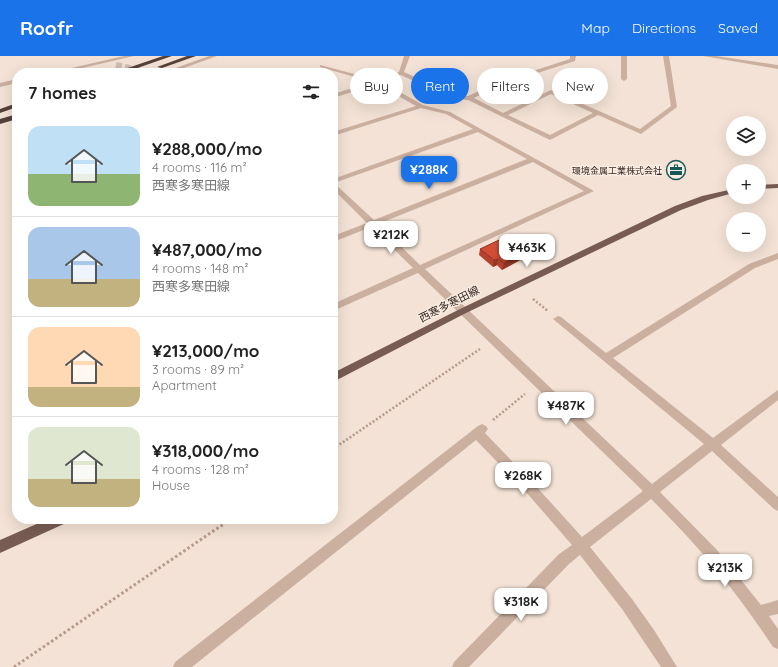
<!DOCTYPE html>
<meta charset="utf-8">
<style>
:root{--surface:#fff;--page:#f6f6f6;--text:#222;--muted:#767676;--line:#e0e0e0;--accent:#1a73e8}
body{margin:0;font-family:Quicksand,"Noto Sans JP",sans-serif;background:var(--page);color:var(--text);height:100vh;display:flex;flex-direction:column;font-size:15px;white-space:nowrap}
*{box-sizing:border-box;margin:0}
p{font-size:13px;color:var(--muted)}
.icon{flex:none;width:22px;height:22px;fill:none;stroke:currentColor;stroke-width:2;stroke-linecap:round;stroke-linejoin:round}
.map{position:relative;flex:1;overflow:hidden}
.drawer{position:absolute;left:12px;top:12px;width:326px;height:456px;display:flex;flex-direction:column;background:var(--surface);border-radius:16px;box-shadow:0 4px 16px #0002}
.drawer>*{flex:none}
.banner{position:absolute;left:350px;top:12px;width:368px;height:36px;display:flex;gap:8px}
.tools{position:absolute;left:726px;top:60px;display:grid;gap:8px}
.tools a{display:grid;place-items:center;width:40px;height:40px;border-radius:50%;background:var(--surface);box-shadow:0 4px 16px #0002;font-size:20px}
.price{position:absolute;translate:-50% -34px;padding:0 9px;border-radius:8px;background:#fff;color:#222;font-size:13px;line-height:26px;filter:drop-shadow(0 1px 2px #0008)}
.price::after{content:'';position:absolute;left:50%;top:24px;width:12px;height:9px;margin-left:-6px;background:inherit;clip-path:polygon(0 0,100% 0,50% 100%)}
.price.active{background:var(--accent);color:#fff}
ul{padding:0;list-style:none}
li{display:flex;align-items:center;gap:12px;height:100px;padding:0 16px}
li+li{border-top:1px solid var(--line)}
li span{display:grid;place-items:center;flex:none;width:112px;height:80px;border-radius:12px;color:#555}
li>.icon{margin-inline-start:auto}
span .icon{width:48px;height:48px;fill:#fffc;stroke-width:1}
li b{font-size:17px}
h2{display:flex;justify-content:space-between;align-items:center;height:48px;padding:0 16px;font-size:17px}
.tag{padding:0 14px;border-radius:18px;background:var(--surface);box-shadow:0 4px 16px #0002;font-size:14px;line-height:36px}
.tag.active{background:var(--accent);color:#fff}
header{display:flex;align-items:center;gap:24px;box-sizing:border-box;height:56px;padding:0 20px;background:var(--accent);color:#fff}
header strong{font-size:19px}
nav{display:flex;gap:22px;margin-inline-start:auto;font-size:14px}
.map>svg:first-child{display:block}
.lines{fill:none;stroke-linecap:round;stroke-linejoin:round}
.minor-tunnel{stroke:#cdbdb2;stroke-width:6;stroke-dasharray:6 3;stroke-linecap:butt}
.path-far1{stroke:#b79a8b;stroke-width:2.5;stroke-dasharray:2 2;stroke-linecap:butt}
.path{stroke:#b79a8b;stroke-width:3;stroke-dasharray:2.5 2.5;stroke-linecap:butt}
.minor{fill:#cbb0a0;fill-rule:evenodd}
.major{fill:#785c53;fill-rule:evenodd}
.highway{fill:#56403a;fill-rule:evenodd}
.wall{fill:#b4422e}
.shaded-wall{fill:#923625}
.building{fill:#d14d35;stroke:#923625}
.labels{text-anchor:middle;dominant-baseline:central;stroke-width:3;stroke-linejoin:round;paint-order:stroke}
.far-poi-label{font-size:9px;fill:#342824;stroke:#faece1;text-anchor:end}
.street-label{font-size:11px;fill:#342824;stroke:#faece1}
</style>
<header>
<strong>Roofr</strong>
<nav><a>Map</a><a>Directions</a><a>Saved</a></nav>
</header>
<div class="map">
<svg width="778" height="611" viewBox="0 0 778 611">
<rect width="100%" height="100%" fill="#f3e2d5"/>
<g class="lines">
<path class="minor-tunnel" d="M116,9L152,17"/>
<path class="path-far1" d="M533,243L548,255
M493,364L525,338
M333,393L480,293"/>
<path class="path" d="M14,611L231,463"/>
<path class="minor" d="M124,0H134L61,17H50Z
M209,0H217L170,17H162Z
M404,0H410L404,16L456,40H468L496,27L570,3V0H576L575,5L500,29L474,42L503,57L551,34L640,73L671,50L663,0H669L677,51L641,78L598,59L550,84L468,44L453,43L401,19L382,26L423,49L450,56L594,135L425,213L652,428L704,388L553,263L558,260L561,261L606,297L749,208L778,197V203L755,212L613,302L713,382L778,334V344L721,389L778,441V455L774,453L712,395L660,436L717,494L761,549L778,544V558L769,560L778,573V593L773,591C738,537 697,488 651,443L590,491L632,543L654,574L677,611H661L622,553L580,499L569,508L469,611H452L454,606L559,498L572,489L526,436L476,384L192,611H173L175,606L478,370L482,368L486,370L488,373L485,377L534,428L582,481L643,435L418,217L333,255V248L413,212L371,171L333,186V180L367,167L333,133V123L473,73L446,58L421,52L333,80V76L416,50L377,28L333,42V38L372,26L320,11V9L377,24L399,16ZM551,38L593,57L550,79L508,59ZM478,76L527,103L374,164L334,127ZM533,106L584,135L420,209L378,168Z
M621,0H627V23L624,25L621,23Z
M703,0H716L778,9V13Z
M17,23V27L0,31V27Z"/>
<path class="major" d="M778,128V132L759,133V129Z
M733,133V137L708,144L681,154L466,257L333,326V317L460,253L675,150L702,140Z
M48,463H68L66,467L0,497V484Z"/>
<path class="highway" d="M163,0H172L123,17H113Z
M187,0H196L162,12L157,11Z
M17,47V51L0,57V53Z
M17,58V63L0,68V63Z"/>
</g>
<path class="wall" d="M504,188L522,197L520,204L502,214L497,209L493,211L479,199L480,193Z"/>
<path class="shaded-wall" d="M522,197L520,204L502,214L504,207Z
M498,203L497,209L493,211L494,204Z"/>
<path class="building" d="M499,184L504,188L508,186L522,197L504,207L498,203L494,204L480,193Z"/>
<defs>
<g id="office-ring" transform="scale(1)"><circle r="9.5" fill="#faece1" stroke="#175957" stroke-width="1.5"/><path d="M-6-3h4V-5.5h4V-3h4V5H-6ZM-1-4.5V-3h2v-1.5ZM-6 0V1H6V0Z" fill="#175957"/></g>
</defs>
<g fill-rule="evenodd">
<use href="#office-ring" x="676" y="114"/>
</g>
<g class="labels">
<g class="far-poi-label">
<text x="662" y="114">環境金属工業株式会社</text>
</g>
<g class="street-label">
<text transform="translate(449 248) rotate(-27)">西寒多寒田線</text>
</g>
</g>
</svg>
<div class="tools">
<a><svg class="icon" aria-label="layers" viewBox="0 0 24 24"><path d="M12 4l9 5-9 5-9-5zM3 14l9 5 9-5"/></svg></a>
<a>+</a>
<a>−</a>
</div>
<b class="price active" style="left:429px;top:134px">¥288K</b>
<b class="price" style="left:391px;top:199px">¥212K</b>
<b class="price" style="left:527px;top:212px">¥463K</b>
<b class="price" style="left:566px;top:370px">¥487K</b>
<b class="price" style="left:523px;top:440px">¥268K</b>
<b class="price" style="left:725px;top:532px">¥213K</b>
<b class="price" style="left:521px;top:566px">¥318K</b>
<div class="banner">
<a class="tag">Buy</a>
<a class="tag active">Rent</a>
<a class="tag">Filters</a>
<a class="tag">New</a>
</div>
<section class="drawer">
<h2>7 homes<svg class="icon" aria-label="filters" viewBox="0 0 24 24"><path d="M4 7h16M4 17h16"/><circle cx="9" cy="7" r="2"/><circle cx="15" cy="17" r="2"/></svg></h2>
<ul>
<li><span style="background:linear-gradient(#bfe0f5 60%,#8fb573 0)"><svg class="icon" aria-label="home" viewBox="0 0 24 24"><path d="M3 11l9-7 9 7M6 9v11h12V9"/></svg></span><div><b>¥288,000/mo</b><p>4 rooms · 116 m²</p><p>西寒多寒田線</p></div></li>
<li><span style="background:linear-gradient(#a9c7e8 65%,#c2b280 0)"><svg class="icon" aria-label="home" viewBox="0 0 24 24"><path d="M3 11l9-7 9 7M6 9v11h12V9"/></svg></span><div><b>¥487,000/mo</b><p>4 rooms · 148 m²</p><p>西寒多寒田線</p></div></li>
<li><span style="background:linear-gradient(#ffd9b3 75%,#c2b280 0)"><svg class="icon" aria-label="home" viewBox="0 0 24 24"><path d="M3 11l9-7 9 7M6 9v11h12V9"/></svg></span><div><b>¥213,000/mo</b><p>3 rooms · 89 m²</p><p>Apartment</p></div></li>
<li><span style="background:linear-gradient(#dfe7d0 65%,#c2b280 0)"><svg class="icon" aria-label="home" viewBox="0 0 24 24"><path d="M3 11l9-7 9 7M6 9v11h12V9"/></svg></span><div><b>¥318,000/mo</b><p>4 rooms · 128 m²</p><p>House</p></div></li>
</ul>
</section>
</div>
